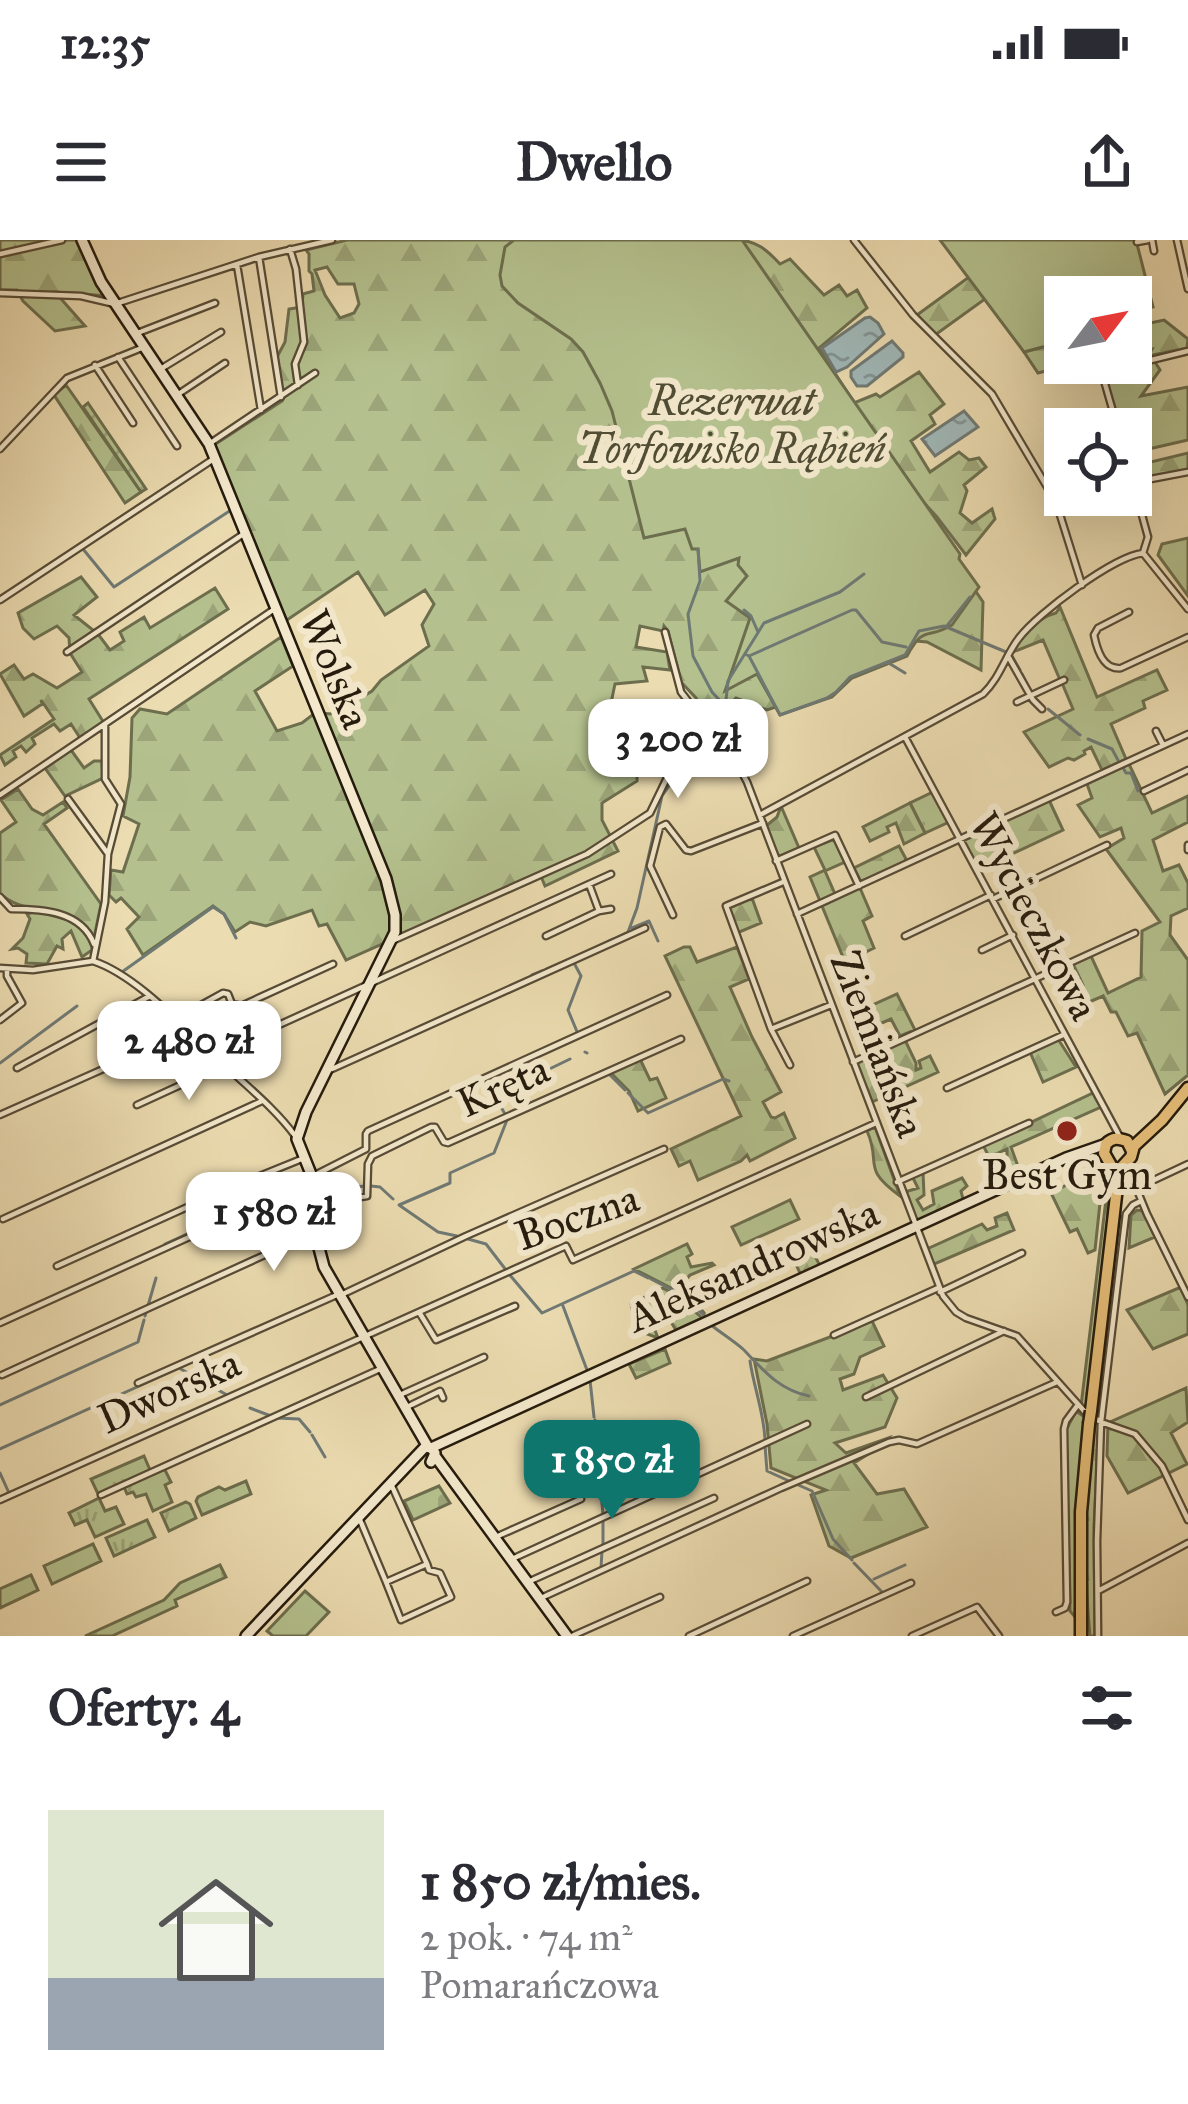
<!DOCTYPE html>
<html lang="pl">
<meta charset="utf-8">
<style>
:root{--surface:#fff;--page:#f2f2f3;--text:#2b2b33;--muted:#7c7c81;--accent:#0f766e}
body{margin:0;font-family:"IM FELL Great Primer",serif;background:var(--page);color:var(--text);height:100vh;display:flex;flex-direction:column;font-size:45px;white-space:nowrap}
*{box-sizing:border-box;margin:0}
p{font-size:39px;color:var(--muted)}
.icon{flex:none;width:66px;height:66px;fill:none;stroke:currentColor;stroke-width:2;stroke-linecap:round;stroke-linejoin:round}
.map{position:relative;height:1396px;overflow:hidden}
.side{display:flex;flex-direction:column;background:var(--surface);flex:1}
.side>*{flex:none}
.needle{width:78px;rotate:58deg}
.buttons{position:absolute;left:1044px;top:36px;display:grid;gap:24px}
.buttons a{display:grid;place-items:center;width:108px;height:108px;border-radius:0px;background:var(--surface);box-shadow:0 12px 48px #0002;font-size:60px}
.price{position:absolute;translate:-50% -102px;padding:0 27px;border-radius:24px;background:#fff;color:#222;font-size:39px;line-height:78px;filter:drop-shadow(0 3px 6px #0008)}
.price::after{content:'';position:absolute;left:50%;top:72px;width:36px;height:27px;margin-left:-18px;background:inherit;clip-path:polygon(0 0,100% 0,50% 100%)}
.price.selected{background:var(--accent);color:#fff}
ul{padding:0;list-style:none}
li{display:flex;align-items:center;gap:36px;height:300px;padding:0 48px}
li span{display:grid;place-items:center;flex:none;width:336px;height:240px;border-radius:0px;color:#555}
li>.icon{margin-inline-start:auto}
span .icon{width:144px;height:144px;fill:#fffc;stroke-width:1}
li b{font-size:51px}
h2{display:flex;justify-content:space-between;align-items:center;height:144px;padding:0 48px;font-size:51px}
.status{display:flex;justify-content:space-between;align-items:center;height:84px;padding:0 60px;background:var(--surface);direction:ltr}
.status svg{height:33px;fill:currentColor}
header{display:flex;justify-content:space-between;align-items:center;height:156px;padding:0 48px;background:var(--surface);font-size:54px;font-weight:800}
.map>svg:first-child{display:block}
.grass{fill:url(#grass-tufts);stroke:#6c6e4e;stroke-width:3}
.forest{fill:url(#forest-firs);stroke:#6c6e4e;stroke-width:3;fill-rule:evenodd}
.cemetery{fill:url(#cemetery-stones);stroke:#6c6e4e;stroke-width:3}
.park{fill:#b4c18e;stroke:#6c6e4e;stroke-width:3}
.garden{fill:url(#garden-furrows);stroke:#6c6e4e;stroke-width:3}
.water{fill:url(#water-ripples);stroke:#6f7974;stroke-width:3}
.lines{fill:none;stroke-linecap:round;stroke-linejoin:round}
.stream{stroke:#6f7974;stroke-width:3}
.street-casing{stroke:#574b36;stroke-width:9}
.secondary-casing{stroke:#251b0d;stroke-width:14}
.primary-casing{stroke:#251b0d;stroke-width:15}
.street{stroke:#f3e8cc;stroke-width:4.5}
.secondary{stroke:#f3e8cc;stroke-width:9}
.primary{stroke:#e6be78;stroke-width:10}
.primary-bridge-casing{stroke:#251b0d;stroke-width:15;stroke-linecap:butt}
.primary-bridge{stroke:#e6be78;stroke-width:10}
.poi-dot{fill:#8f2418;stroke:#f3e8cc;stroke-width:4.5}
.labels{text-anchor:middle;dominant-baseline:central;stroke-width:12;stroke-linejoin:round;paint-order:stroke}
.park-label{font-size:42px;font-style:italic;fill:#504d34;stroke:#f3e8cc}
.street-label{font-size:42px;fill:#251b0d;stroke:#f3e8cc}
.poi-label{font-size:42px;fill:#251b0d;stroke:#f3e8cc}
</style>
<div class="status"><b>12:35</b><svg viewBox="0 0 49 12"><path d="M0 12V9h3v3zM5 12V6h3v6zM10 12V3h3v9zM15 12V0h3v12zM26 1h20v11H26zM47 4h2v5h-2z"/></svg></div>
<header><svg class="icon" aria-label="menu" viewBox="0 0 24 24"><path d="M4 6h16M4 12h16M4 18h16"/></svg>Dwello<svg class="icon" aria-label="share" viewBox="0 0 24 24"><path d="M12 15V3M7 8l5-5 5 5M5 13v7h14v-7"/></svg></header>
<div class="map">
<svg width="1188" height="1396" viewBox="0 0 1188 1396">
<defs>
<pattern id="grass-tufts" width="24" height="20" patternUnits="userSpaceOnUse" patternTransform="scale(3)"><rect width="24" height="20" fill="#b4c18e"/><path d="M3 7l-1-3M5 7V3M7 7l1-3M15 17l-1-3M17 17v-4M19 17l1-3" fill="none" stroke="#9ba579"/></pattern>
<pattern id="forest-firs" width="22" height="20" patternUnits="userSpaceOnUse" patternTransform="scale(3)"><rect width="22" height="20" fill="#b4c18e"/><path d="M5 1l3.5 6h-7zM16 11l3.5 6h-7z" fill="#9ba579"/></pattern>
<pattern id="cemetery-stones" width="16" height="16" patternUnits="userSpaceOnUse" patternTransform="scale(3)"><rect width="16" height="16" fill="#b4c18e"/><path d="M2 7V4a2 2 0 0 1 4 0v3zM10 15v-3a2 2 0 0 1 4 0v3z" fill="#9ba579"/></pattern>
<pattern id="garden-furrows" width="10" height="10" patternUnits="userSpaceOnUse" patternTransform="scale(3)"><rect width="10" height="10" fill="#b4c18e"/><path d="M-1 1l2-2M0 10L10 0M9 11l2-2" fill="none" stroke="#9ba579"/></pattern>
<pattern id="water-ripples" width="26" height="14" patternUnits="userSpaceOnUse" patternTransform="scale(3)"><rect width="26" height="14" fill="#a0b8b9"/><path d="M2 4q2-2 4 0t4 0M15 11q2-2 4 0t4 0" fill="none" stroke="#829595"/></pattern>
</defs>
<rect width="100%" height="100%" fill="#ecdcb1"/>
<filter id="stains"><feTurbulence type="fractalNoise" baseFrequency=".00167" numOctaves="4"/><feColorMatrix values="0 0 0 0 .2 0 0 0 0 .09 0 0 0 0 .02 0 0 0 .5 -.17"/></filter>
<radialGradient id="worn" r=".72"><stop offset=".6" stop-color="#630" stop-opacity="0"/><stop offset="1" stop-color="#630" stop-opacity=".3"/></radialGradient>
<path class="grass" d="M933,552L949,582L925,593L910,563Z
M1108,943V987L1087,1171L1081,1166Z
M1119,975L1123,978L1100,1176L1097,1177L1094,1175Z
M1076,1171L1086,1178L1077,1301L1075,1377L1070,1371L1066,1190Z
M1093,1180L1099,1183L1094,1286L1095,1396H1090C1083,1324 1085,1253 1093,1180Z
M144,1216L150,1230L98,1254L91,1239Z
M164,1228L171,1242L165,1245L172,1262L153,1271L146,1254L136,1257L133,1252L127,1254L124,1247Z
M246,1241L251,1254L202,1275L196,1261L198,1257L219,1247L225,1250Z
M99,1258L105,1271L116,1267L124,1284L95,1297L87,1280L75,1285L69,1273Z
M186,1262L190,1264L196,1278L169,1291L161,1273Z
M147,1280L155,1297L114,1316L106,1298Z
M93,1304L101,1321L52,1344L44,1326Z
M220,1325L226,1337L175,1360L177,1366L112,1396H85L164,1360L180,1343Z
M31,1335L38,1350L0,1368V1349Z"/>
<path class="forest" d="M0,0H80L108,56L55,52L85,86L55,91L23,61L17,50H0Z
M347,0H520L970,343L983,362L981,430L927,402L904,400L828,450L767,470L736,458L710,483L696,458L681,442L668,391L664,386L663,391L640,386L636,407L667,412L670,430L643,427L647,441L615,444L606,487L637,494V541L602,563V580L618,611L545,646L540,634L346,720L327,684L319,686L312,670L266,686L250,682L235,692L224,674L213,666L143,715L127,689L139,677L121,658L116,662L109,655L111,630L123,632L139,584L123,576L130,537L132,478L140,469L167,474L281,397L293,426L255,451L277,491L302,483L315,473L334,474L372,451L381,440L429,406L422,385L434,364L425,350L385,375L358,332L284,382L214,205L282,161L277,117L285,102L289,69L302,67L303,54L314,51L312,34L309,31V14L306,10ZM327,27L338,44H354L359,64L354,73L340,78L325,55L315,30Z
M736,0C756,0 767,10 780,24L790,19L824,55L839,45L847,56L857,50L867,68L819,108L854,163L876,154L880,157L919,132L944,164L930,175L935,184L911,201L930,232L959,212L969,220L979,218L986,227L964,245L967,251L960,273L972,283L992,269L995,279L966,315L937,277L894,230Z
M969,37L985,59L935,95L917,75Z
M1164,80L1188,99L1187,108L1148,116L1152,109L1131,113V87Z
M1065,101V123H1076L1038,133L1024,112Z
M1153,119L1160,130L1141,156L1188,147V200L1131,213V189H1120L1105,140L1114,129Z
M66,145L141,252L125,263L54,155Z
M1188,213V232L1141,240L1138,225Z
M1188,298V356L1158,315L1162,304Z
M81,337L97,357L74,375L98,394L110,410L124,401L120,392L144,377L150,388L215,348L228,369L89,459L104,483L80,498L71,484L60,491L54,484L32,498L35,504L26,512L21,506L13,511L16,517L5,525L0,515L54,479L41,460L42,464L24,476L0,434L14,425L24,439L33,434L57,448L82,432L70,413L69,398L57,386L34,399L23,388L18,373Z
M1060,367L1097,457L1157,430L1167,450L1143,461L1145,468L1111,484L1126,519L1102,530L1091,507L1084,511L1085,514L1074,520L1068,518L1049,527L1024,492L1073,469L1062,443L1066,442L1067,439L1064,437L1060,440L1043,400L1013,412C1023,392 1038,378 1056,373Z
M71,510L84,528L94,521H102L103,538L65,556L45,528Z
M1129,524L1152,573L1188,556V582L1153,600L1163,631L1179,625L1188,643V668L1171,676L1170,695L1188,720V835L1165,854L1137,793L1128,796L1116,772H1111L1103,756L1073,769L1065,753L1083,745L1073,724L1091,716L1108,753L1141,737L1142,691L1160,682L1106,609L1124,598L1121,588L1100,597L1078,565L1092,558L1087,544Z
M18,549L32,569L43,575L63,562L67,568L44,584L101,664L94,698L90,692L92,710L82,717L71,691L62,699L63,709L57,706L47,724L26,723L27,714L18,708L12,709L23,698L30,679L27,674L36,671L83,684C60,664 20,675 0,653V593L16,582L1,560Z
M1049,560L1063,590L978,630L962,600Z
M910,563L925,593L904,604L896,583L887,587L889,592L870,601L863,587Z
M781,566L799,608L780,616L777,614L766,586L777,577Z
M832,600L835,601L845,622L825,631L835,654L820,661L810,637L825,630L814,607Z
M899,606L906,619L904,622L863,642L860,640L854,628Z
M860,648L872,676L863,681L874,708L845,722L822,666Z
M752,658L761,683L737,693L728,670L730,667Z
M684,707H690L697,722L737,707L749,739L730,747L752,797L781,852L763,862L771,877L775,878L784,873L795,898L750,921L747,915L741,921L698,940L690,921L679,926L671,909L741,876L665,716Z
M897,754L915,790L900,796L891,779L877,785L868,767Z
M1058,799L1076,827L1043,842L1030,812Z
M902,801L906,802L916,823V830L921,828L919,821L930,816L938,832L872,862L856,822L870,816L879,836L893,829L885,809Z
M640,819L650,840L657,838L666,858L638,871L629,851L611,833Z
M1093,853L1101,867L1011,907L1020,932L1007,937L1002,927L1007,922V909L989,917L983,905Z
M875,887L900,956C860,927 882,924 867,891Z
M1096,930L1103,935L1095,1010L1088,1013L1077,989L1070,992L1051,953Z
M923,932L924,955L917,960L923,970L934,964L932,951L962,938L967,946L961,951L963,959L919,980L914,978L905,952L918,948L912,936Z
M790,960L799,979L741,1005L732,987Z
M1137,970L1143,971L1155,997L1129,1008L1131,975Z
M1007,973L1014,990L932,1025L927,1009L982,984L987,990L997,986L995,978Z
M808,1002L820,1026L801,1035L789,1010Z
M687,1004L692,1014L687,1017L691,1027L712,1023L714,1025L690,1035L681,1046L705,1074L675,1050L634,1029Z
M1181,1047L1188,1065V1094L1153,1109L1127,1070Z
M663,1048L679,1057L702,1078L676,1090L666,1074L651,1080L658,1098L636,1090L631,1064Z
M872,1081L884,1106L860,1117L854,1134L840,1139L843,1150L883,1135L897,1158L885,1187L835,1203L846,1213L888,1198L881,1206L854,1223L877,1254L904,1249L927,1287L851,1318L829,1306L811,1255L826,1250L771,1228L767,1184L754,1119L767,1121Z
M665,1109L670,1123L636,1138L629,1124Z
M1186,1148L1188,1182L1171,1193L1187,1224L1128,1253L1107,1216L1108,1183Z"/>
<path class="cemetery" d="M439,1246L450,1263L413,1280L404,1261Z"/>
<path class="park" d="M514,0H742L960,314L959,319L979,347L952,385C927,400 924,384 907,416L852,438L832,457L780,475L757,434L725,451L750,378L726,361L747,336L738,325L739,318L700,332L698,309H692L685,289L644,298L612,171L600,143L583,112L571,99L518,63L502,46L500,35L505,7Z
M940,0H1136L1153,67L1131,72V57H1065V101L1024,112Z
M578,1189L590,1215L541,1237L529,1210Z
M305,1351L329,1372L306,1396H273L267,1391Z"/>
<path class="garden" d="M88,163L146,249L141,252L83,167Z"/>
<path class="water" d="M870,77L878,83L884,94L847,127L836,132L822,108L865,78Z
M892,101L903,113V117L867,146H857L851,137V131Z
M964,171L978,187L935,216L922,199Z"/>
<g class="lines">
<path class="stream" d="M83,309L114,347L231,270
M698,309L700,341L688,374L693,416L712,452L723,464
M744,370L751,376L758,392
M946,387L970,357
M745,414L749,416L780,475L827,458L836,452L850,437L905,415L919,391L944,386L1006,412
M749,416L852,370H856L882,402L906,407
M1012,416L1020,430
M887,422L905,433
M1022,434L1030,450
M1048,469L1080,495
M710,483L726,460L728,441L764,383L840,352L864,334
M1088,499L1112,509L1119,522
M1122,526L1126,533H1131L1138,551
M632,688L649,681L658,701
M616,698L628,692L637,668L662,556L707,491
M582,714L613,699
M574,723L581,736L568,770L578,794
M547,729L568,720
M122,732L213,667L224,674L236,698
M532,735L542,731
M585,812L587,813
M0,823L77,766
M609,834L625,850
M628,853L648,873L723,839L729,841
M505,874L495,857L496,855L570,819
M371,946L380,947L393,959
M346,948L365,946
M457,996L438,992L399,965L450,943V933L494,913L507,880
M468,999L486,1004L506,1030
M165,1004L308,939
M509,1034L542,1073L634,1031L648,1038
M651,1039L678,1053L706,1077
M563,1066L587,1130
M145,1076L156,1038
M711,1085C721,1093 734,1101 744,1110C763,1130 779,1150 809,1156
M750,1121C754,1148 764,1173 765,1200
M179,1128L198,1119
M590,1140L594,1177
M0,1165L138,1102L144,1080
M250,1168L271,1176
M277,1178L299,1179L310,1192
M595,1180L603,1275
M312,1195L325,1217
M765,1206L767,1231L789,1241
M0,1209L179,1128L227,1155
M0,1233L9,1253
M796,1244L812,1251L833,1299L852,1320
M603,1306V1280
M854,1323L882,1352
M601,1328L602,1311
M874,1339L905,1325"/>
<g class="street-casing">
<path id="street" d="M854,0L913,75L992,154L1056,262L1082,345
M1152,0L1154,11
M1177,0L1188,49
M1137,2L1148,0
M290,9L296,29L304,102L295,124L298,145
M0,14L62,0
M259,17L281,157
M237,25L261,170
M0,53L81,56L115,64L259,17L332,0
M135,94L215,63
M118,117L177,206
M1099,123L1118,189
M95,125L133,183
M159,130L221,92
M1105,140L1110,132L1119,128L1188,111
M177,155L225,123
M209,204L315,133
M0,209L67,138L144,107
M1131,235L1148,297L1143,313
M1135,242L1188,232
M1143,313L1188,369
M0,360L215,218
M1129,372L1098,388L1094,395C1097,410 1103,430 1121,428L1188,397
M665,392L681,452L738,525L747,542L943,1056L956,1072L966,1078L1017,1096L1085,1172L1101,1182L1135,1194L1162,1226L1188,1280
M67,412L245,293
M1008,416L1033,460L1042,469
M1017,462L1064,440
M1156,491L1163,505
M905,497L1121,899
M702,524L731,516
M1144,551L1188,530
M0,555L273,370
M68,559L108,614
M760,575L983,454C1000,438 1005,416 1019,398C1038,373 1113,317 1143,313
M1188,605V610
M776,621L835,595L859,646
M783,642L726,666L771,789L790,825
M589,644L599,671
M0,657L11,669C43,669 81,671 94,704
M993,659L1107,605
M797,674L1188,494
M673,675L650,626L660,587L666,584L686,610L691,611L763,583
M546,696L599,671L611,669
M905,696L991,655
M392,701L587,614L650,573L666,540L707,484
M982,710L1013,695
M93,721C136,735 183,787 217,818C243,843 274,867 296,897
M93,721L105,662L108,614L121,564L105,539V485
M0,728L33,730L93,721
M0,780L22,763L7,736V730
M174,780L223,753L228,754L232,764L241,766L333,724
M771,789L831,765
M259,794L611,634
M853,822L1135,693
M17,828L148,757
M332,829L645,688
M947,848L1063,795
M137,865L224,825
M0,875L110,826L131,821L187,795
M313,936L366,909V894L368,891L667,755
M1133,940L1147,974L1188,1057
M897,942L1029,883
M1137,948L1188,924
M321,963L367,956L368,924L372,916L431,887H435L444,902L448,903L681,799
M3,979L262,861
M57,1026L225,950L304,918
M940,1052L1022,1013
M341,1055L466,996L664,909
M419,1072L436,1100L515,1066
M0,1083L218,984L233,980L313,945
M834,1095L938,1048
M2,1135L315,992
M138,1143L339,1054
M402,1154L484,1117
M866,1157L1004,1091
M409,1166L440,1151L443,1158
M101,1255L380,1129
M0,1260L566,1006L573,1020L876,883
M360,1280L386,1342L427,1324L391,1244
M498,1296L581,1259
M512,1319L807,1184
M386,1342L401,1380L451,1357L440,1333L429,1330L427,1324
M528,1342L714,1258
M1098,1351L1188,1303
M541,1358L781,1248L889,1202L899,1200L917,1204L1057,1142
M1056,1372L1065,1368L1067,1362L1064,1189L1066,1181L1077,1166
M572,1396L660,1357
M689,1396L807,1341
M793,1396L911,1343
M912,1396L977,1367L999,1396
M1098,1396L1097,1301L1101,1182L1126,974L1133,965L1141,961"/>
</g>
<g class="secondary-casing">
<path id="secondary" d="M82,0L101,42L209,204L386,639L395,675V692L306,872L297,899L319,954V1008L324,1027L428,1207
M431,1208L1066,918L1106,904
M435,1216L567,1396
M246,1396L425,1207L431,1208L435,1213L431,1222"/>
</g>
<g class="primary-casing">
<path id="primary" d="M1113,941L1112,927L1104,913L1106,904C1113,897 1118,898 1127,901L1132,911
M1091,1171L1119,930L1131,917L1134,906L1162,880L1188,848
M1081,1396V1272L1089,1184"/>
</g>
<use href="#street" class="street"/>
<use href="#secondary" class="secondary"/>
<use href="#primary" class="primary"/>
<g class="primary-bridge-casing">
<path id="primary-bridge" d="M1089,1184L1091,1171"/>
</g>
<use href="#primary-bridge" class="primary-bridge"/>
</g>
<circle class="poi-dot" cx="1067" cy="891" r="12"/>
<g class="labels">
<g class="park-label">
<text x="732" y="161">Rezerwat<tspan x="732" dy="48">Torfowisko Rąbień</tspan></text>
</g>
<g class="street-label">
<text transform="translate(335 429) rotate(68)">Wolska</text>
<text transform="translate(1034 676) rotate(62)">Wycieczkowa</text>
<text transform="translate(878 804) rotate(69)">Ziemiańska</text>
<text transform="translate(503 846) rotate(-24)">Kręta</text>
<text transform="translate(577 977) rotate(-19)">Boczna</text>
<text transform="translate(753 1025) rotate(-24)">Aleksandrowska</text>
<text transform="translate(169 1151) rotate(-24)">Dworska</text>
</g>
<g class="poi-label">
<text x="1067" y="935">Best Gym</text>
</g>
</g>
<rect width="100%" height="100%" filter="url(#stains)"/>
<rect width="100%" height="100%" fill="url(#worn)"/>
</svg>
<div class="buttons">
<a><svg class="needle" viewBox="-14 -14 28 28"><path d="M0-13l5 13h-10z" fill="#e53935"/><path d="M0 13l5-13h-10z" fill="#7c7c81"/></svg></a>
<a><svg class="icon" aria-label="locate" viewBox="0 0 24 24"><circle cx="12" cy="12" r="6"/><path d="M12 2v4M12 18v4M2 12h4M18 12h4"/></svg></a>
</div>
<b class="price" style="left:678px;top:561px">3 200 zł</b>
<b class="price" style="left:189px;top:863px">2 480 zł</b>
<b class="price" style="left:274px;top:1034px">1 580 zł</b>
<b class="price selected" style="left:612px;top:1282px">1 850 zł</b>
</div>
<section class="side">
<h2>Oferty: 4<svg class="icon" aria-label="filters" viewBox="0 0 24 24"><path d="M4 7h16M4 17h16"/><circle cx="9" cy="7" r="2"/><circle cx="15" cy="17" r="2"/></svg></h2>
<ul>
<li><span style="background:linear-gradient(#dfe7d0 70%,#9aa5b1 0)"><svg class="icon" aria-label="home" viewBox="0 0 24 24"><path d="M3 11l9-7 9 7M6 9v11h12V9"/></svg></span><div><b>1 850 zł/mies.</b><p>2 pok. · 74 m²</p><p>Pomarańczowa</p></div></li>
</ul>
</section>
